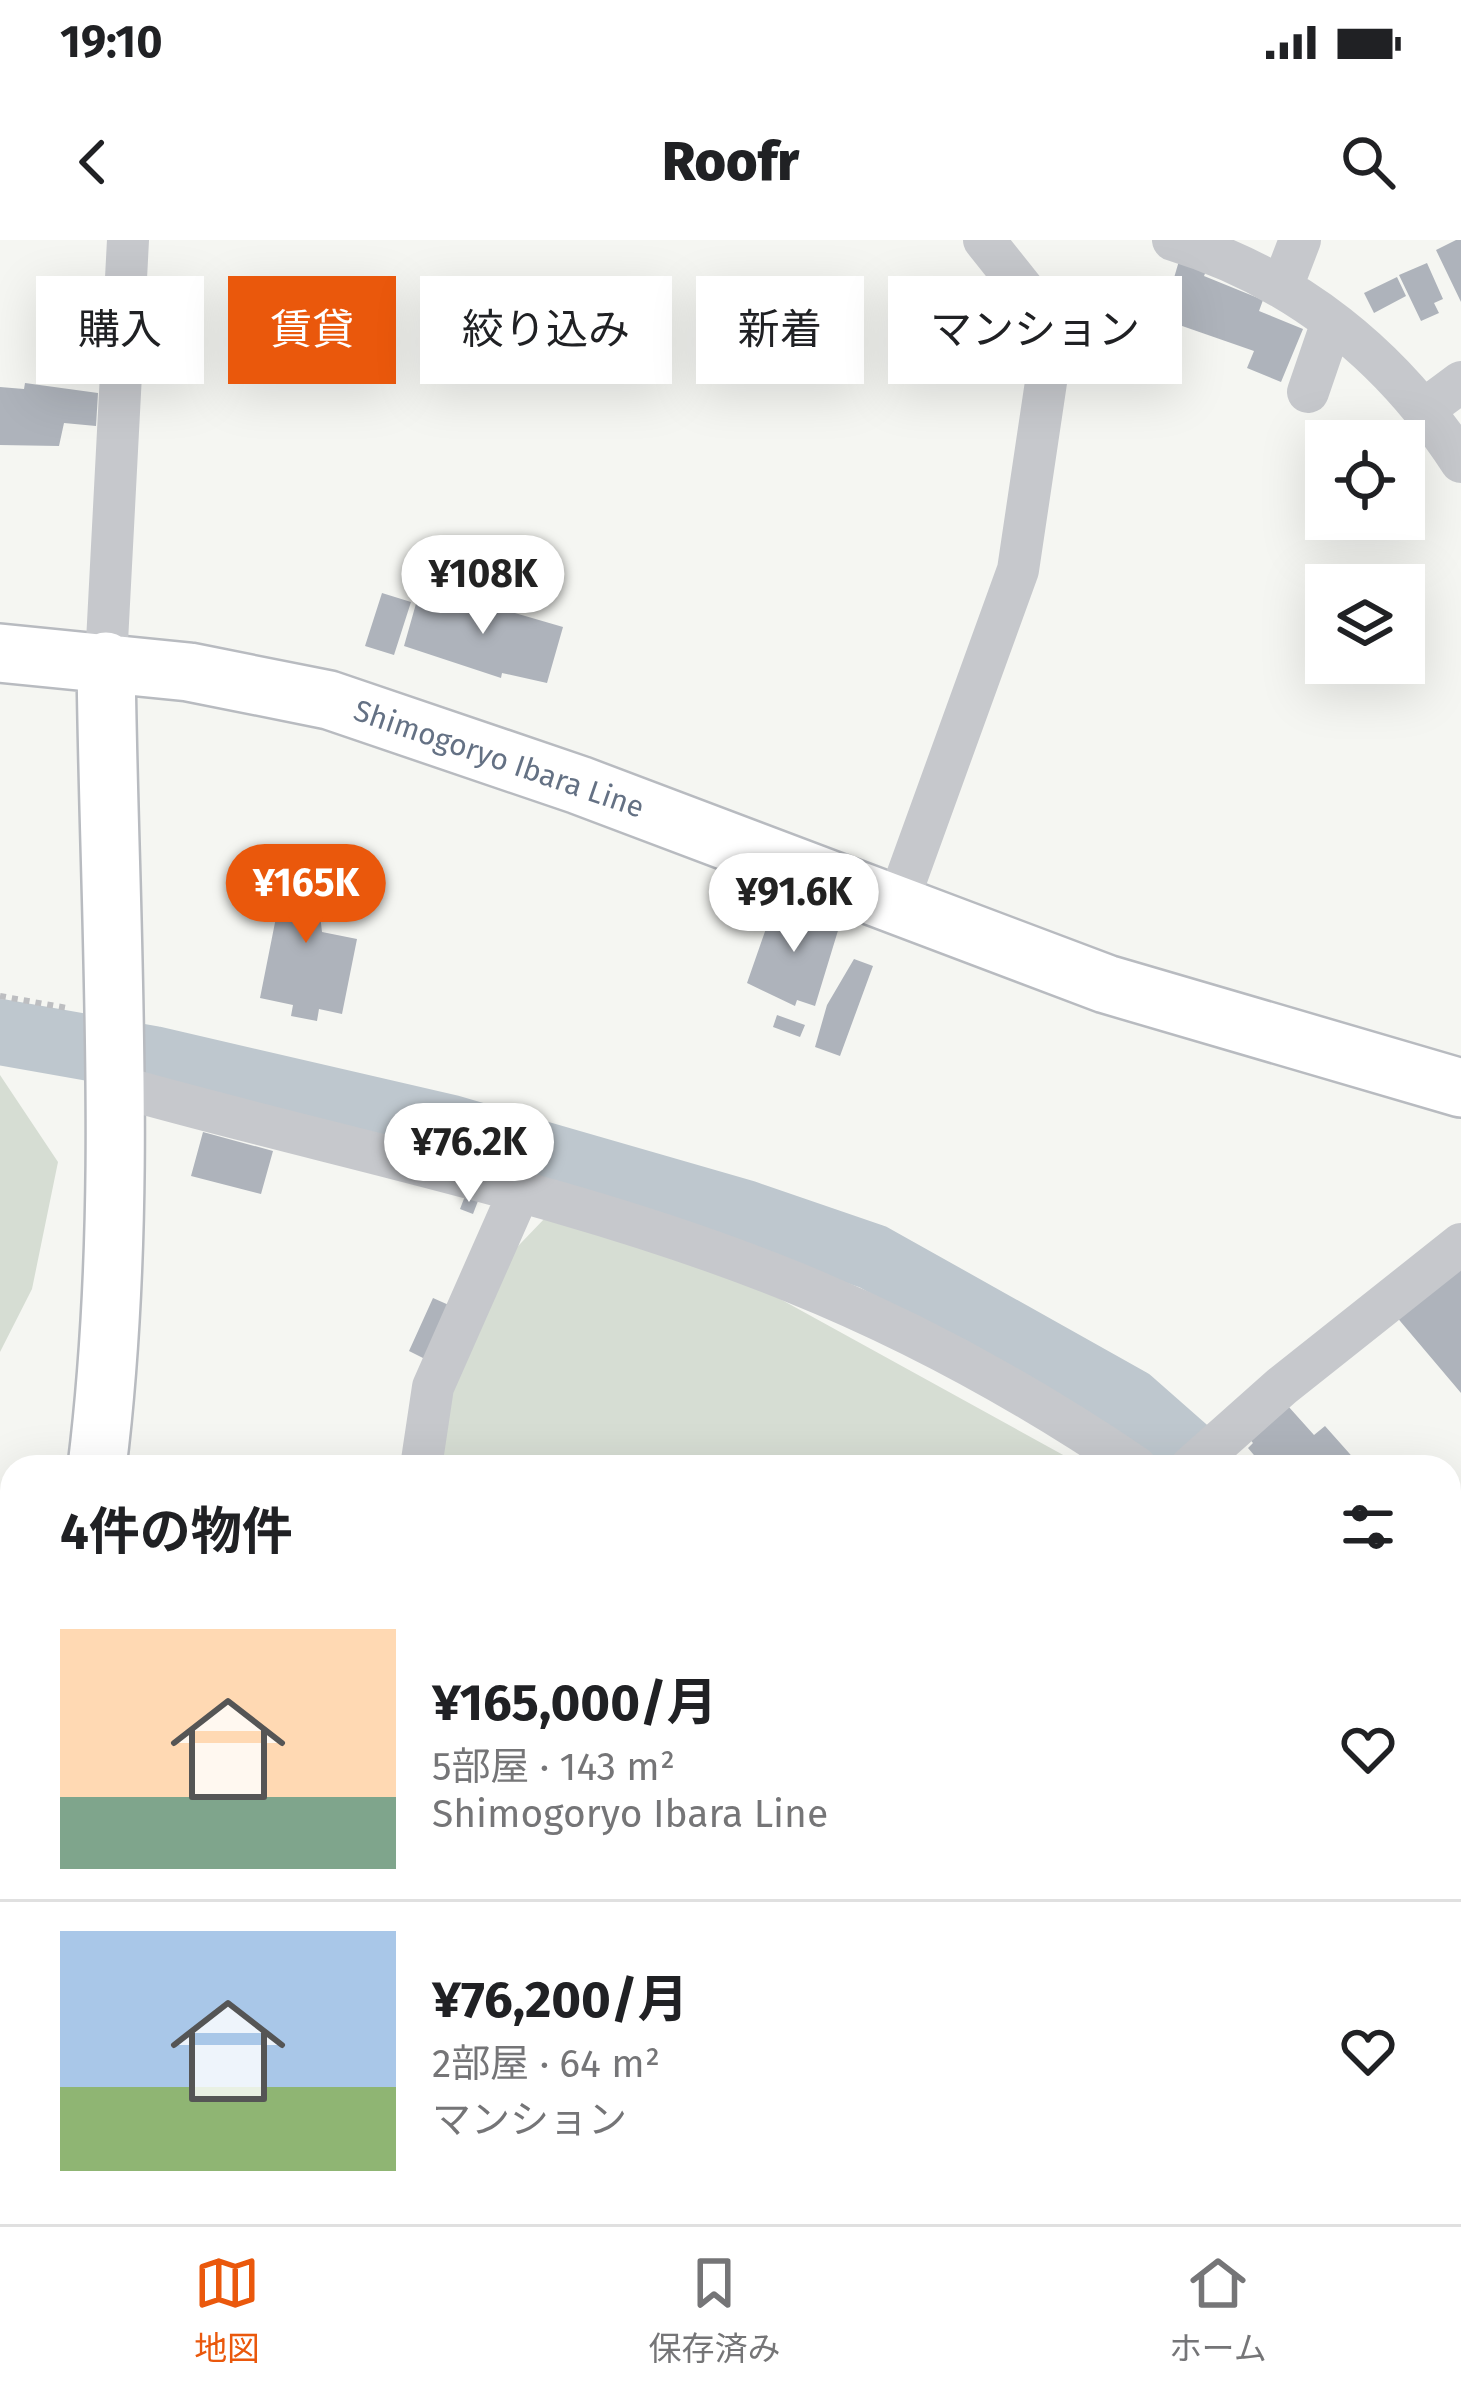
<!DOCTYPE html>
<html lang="ja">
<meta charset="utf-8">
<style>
:root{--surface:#fff;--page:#f6f6f6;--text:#202124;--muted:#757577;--line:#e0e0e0;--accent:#ea580c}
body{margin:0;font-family:"Fira Sans","Noto Sans JP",sans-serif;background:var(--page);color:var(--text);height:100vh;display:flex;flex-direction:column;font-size:45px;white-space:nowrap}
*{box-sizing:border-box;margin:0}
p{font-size:39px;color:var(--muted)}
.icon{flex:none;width:66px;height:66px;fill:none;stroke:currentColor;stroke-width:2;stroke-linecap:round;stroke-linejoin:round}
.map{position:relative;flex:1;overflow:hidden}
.details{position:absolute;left:0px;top:1215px;width:1461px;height:771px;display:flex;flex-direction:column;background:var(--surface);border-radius:36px 36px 0 0;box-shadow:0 12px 48px #0002}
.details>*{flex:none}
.top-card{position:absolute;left:36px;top:36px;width:1389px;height:108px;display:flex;gap:24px}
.controls{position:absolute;left:1305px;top:180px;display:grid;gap:24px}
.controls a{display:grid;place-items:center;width:120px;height:120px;border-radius:0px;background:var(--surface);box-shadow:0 12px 48px #0002;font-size:60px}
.price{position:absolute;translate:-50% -102px;padding:0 27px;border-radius:42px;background:#fff;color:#222;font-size:39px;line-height:78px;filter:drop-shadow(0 3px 6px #0008)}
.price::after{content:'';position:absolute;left:50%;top:72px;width:36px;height:27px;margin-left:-18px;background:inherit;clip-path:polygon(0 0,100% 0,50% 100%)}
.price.on{background:var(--accent);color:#fff}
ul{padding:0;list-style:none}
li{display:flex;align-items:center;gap:36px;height:300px;padding:0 60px}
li+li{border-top:3px solid var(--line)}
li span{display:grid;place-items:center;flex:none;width:336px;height:240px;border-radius:0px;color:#555}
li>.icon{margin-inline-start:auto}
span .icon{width:144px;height:144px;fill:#fffc;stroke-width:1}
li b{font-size:51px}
h2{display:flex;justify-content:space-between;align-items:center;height:144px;padding:0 60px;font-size:51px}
.pill{padding:0 42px;border-radius:0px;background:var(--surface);box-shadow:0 12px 48px #0002;font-size:42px;line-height:108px}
.pill.on{background:var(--accent);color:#fff}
.status{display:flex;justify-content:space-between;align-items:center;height:84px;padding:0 60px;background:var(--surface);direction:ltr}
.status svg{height:33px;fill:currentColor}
header{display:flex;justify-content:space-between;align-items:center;height:156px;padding:0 60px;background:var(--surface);font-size:54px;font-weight:800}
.dock{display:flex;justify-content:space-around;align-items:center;height:168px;border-top:3px solid var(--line);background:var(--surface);font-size:33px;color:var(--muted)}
.dock a{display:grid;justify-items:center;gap:6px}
.dock .on{color:var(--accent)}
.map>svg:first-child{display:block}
.green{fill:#d6ddd3}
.water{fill:#bec7ce}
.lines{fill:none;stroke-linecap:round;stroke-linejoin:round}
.river{stroke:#bec7ce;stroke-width:66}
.building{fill:#aeb3bb}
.secondary-casing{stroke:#b8bbc0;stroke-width:62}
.path{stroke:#bdbec1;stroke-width:6;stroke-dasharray:6 6;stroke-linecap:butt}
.street{stroke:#c6c8cc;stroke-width:42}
.secondary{stroke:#fff;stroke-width:57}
.labels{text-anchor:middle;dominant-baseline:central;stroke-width:12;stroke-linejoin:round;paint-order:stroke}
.street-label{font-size:30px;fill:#647184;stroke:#fff}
</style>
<div class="status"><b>19:10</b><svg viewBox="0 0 49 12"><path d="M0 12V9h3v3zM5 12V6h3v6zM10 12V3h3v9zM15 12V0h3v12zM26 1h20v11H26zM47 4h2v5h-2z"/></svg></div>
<header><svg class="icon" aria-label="back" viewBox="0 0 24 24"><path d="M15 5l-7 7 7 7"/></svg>Roofr<svg class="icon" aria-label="search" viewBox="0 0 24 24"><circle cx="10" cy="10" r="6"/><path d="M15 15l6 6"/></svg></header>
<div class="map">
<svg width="1461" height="1984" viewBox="0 0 1461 1984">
<rect width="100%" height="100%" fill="#f5f6f2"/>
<path class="green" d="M0,835L58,922L32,1049L0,1112Z
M546,977L731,1032L1085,1227H433L441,1174L499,1026Z
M405,1974H1043L1032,1984H407Z"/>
<path class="water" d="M147,1974H289L293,1984H130Z"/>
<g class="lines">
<path class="river" d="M0,792L153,819L451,888L745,973L873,1017L1130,1161L1205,1227
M1449,1603L1461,1624"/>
</g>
<path class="building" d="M1456,0H1461V62L1436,10Z
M1181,14L1208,26L1204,36L1263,60L1259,71L1303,89L1281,142L1247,128L1254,111L1162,79Z
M1427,23L1443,59L1434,63L1439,73L1421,81L1399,35Z
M1397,37L1406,56L1374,73L1364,53Z
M25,143L98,153L96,186L64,183L59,206L0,205V147L24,149Z
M421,346L563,387L547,443L502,433L501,438L404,406Z
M382,353L411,362L394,415L365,406Z
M289,612L328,619L319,666L322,692L357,699L342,774L319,769L317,781L291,776L293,765L260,758Z
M776,660L840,684L815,766L797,760L795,766L747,743Z
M854,719L873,726L840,816L815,807L827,765Z
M777,775L805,785L800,797L773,787Z
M203,892L273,911L261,954L191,936Z
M465,956L478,961L473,974L460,969Z
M1461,1019V1153L1395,1075Z
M433,1058L451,1066L427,1120L409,1111Z
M1288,1166L1314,1195L1325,1186L1357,1222L1351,1227H1273L1269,1222L1264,1227L1248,1208L1253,1203L1248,1197Z
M0,1288L12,1290V1356L0,1355Z
M0,1360H12V1372H0Z
M350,1974H379L382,1984H353Z"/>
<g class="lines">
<g class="secondary-casing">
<path id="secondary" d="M0,413L189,432L329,460L579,545L1106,744L1461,848
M97,1227C130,961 109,688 106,421
M0,1771L12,1706"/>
</g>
<path class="path" d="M0,756L67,768"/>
<path class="street" d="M1173,0C1296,38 1392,116 1461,222
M1282,47L1300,0
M1308,152L1332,82
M1426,168L1461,142
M106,421L128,0
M897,664L1018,330L1052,102L1043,74L984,0
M113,845C339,909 574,953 793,1042C912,1090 1030,1155 1136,1227
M421,1227L433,1147L520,950
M1191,1227L1282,1146L1461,1004
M1449,1739L1461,1759
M394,1974L396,1984
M72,1984L95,1974"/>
<use href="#secondary" class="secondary"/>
</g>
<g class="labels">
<g class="street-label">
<text transform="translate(499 519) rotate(19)">Shimogoryo Ibara Line</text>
</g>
</g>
</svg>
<div class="controls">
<a><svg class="icon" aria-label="locate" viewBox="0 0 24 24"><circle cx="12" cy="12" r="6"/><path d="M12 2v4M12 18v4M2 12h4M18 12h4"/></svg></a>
<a><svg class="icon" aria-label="layers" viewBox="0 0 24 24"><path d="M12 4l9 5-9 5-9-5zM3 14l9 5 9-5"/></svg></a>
</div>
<b class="price" style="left:483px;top:397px">¥108K</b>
<b class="price on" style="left:306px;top:706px">¥165K</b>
<b class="price" style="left:794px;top:715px">¥91.6K</b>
<b class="price" style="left:469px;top:965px">¥76.2K</b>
<div class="top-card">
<a class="pill">購入</a>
<a class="pill on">賃貸</a>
<a class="pill">絞り込み</a>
<a class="pill">新着</a>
<a class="pill">マンション</a>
</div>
<section class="details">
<h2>4件の物件<svg class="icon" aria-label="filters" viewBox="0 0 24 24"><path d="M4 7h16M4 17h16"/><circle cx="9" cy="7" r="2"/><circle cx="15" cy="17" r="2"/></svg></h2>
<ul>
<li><span style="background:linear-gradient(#ffd9b3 70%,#7fa58c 0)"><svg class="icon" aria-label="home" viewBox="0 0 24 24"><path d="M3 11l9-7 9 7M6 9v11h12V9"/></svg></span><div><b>¥165,000/月</b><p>5部屋 · 143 m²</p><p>Shimogoryo Ibara Line</p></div><svg class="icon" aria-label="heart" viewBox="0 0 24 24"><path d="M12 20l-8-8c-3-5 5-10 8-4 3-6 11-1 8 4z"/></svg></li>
<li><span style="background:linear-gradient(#a9c7e8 65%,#8fb573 0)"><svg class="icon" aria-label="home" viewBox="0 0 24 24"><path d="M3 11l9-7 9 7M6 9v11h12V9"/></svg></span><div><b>¥76,200/月</b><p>2部屋 · 64 m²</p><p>マンション</p></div><svg class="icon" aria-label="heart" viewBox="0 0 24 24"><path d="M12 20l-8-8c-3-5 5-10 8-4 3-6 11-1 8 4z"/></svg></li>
</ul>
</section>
</div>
<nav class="dock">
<a class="on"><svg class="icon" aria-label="map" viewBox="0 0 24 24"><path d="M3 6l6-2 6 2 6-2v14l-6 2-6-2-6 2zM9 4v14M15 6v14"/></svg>地図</a>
<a><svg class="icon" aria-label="saved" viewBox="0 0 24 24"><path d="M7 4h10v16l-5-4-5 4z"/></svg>保存済み</a>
<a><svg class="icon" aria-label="home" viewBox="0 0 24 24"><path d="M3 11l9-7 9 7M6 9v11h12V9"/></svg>ホーム</a>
</nav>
